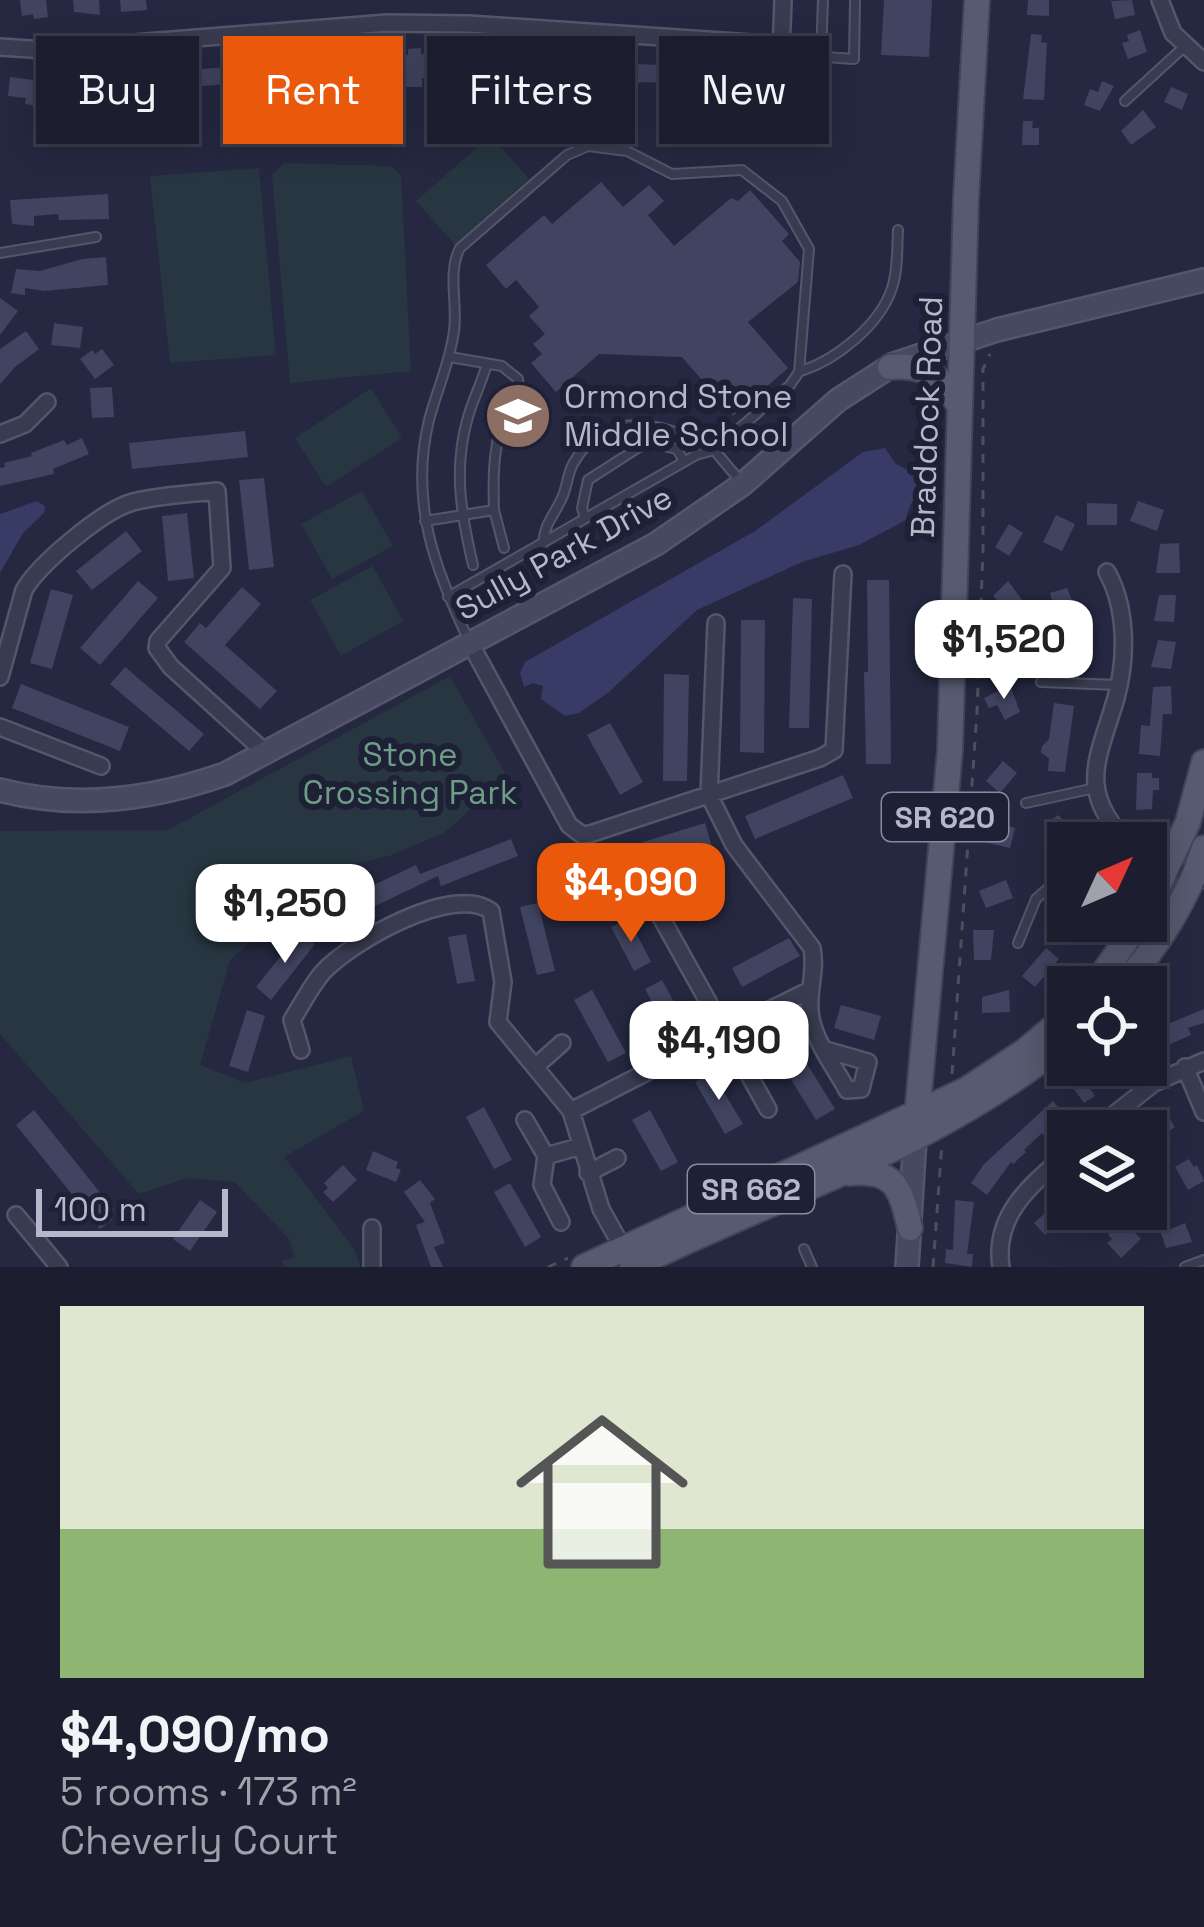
<!DOCTYPE html>
<meta charset="utf-8">
<style>
:root{--surface:#1c1e30;--page:#292b3c;--text:#f1f3f6;--muted:#a0a2ab;--line:#3a3c4c;--accent:#ea580c}
body{margin:0;font-family:"Space Grotesk",sans-serif;background:var(--page);color:var(--text);height:100vh;display:flex;flex-direction:column;font-size:45px;white-space:nowrap}
*{box-sizing:border-box;margin:0}
p{font-size:39px;color:var(--muted)}
.icon{flex:none;width:66px;height:66px;fill:none;stroke:currentColor;stroke-width:2;stroke-linecap:round;stroke-linejoin:round}
.map{position:relative;height:1267px;overflow:hidden}
.side{display:flex;flex-direction:column;background:var(--surface);flex:1}
.side>*{flex:none}
.top-card{position:absolute;left:36px;top:36px;width:1134px;height:108px;display:flex;gap:24px}
.needle{width:78px;rotate:46deg}
.controls{position:absolute;left:1047px;top:822px;display:grid;gap:24px}
.controls a{display:grid;place-items:center;width:120px;height:120px;border-radius:0px;background:var(--surface);box-shadow:0 6px 30px #0003,0 0 0 3px var(--line);font-size:60px}
.scale{position:absolute;left:36px;bottom:30px;width:192px;box-sizing:border-box;padding-left:12px;border:6px solid #b6b7cb;border-top:0;font-size:33px;line-height:42px;white-space:nowrap;color:#b6b7cb;-webkit-text-stroke:9px #1e2035;paint-order:stroke}
.price{position:absolute;translate:-50% -102px;padding:0 27px;border-radius:24px;background:#fff;color:#222;font-size:39px;line-height:78px;filter:drop-shadow(0 3px 6px #0008)}
.price::after{content:'';position:absolute;left:50%;top:72px;width:36px;height:27px;margin-left:-18px;background:inherit;clip-path:polygon(0 0,100% 0,50% 100%)}
.price.active{background:var(--accent);color:#fff}
ul{padding:0;list-style:none}
li{display:grid;align-content:center;gap:24px;height:636px;padding:0 60px}
li span{display:grid;place-items:center;height:372px;border-radius:0px;color:#555}
li>.icon{margin-inline-start:auto}
span .icon{width:216px;height:216px;fill:#fffc;stroke-width:1}
li b{font-size:51px}
.chip{padding:0 42px;border-radius:0px;background:var(--surface);box-shadow:0 6px 30px #0003,0 0 0 3px var(--line);font-size:42px;line-height:108px}
.chip.active{background:var(--accent);color:#fff}
.map>svg:first-child{display:block}
.green{fill:#273641}
.water{fill:#373b66}
.building{fill:#414460}
.lines{fill:none;stroke-linecap:round;stroke-linejoin:round}
.lane-casing{stroke:#54566b;stroke-width:12}
.street-casing{stroke:#54566b;stroke-width:20}
.secondary-casing{stroke:#54566b;stroke-width:26}
.primary-casing{stroke:#434459;stroke-width:28}
.path{stroke:#45535e;stroke-width:3;stroke-dasharray:9 9;stroke-linecap:butt}
.lane{stroke:#393b50;stroke-width:8}
.street{stroke:#393b50;stroke-width:15}
.secondary{stroke:#474963;stroke-width:21}
.primary{stroke:#575a70;stroke-width:24}
.labels{text-anchor:middle;dominant-baseline:central;stroke-width:12;stroke-linejoin:round;paint-order:stroke}
.shield{fill:#1e2035;stroke:#888a9e;stroke-width:3}
.shield-label{font-size:30px;font-weight:bold;fill:#b6b7cb}
.poi-label{font-size:33px;fill:#b6b7cb;stroke:#1e2035;text-anchor:start}
.street-label{font-size:33px;fill:#b6b7cb;stroke:#1e2035}
.park-label{font-size:33px;fill:#6d9c87;stroke:#1e2035}
</style>
<div class="map">
<svg width="1204" height="1267" viewBox="0 0 1204 1267">
<rect width="100%" height="100%" fill="#252840"/>
<path class="green" d="M491,135L529,179L455,245L416,201Z
M284,163L391,166L401,175L411,371L290,383L272,175Z
M259,168L276,355L170,363L150,176Z
M371,388L402,438L326,487L295,438Z
M362,491L393,546L332,579L301,524Z
M373,566L403,621L341,656L310,600Z
M450,676L507,777L444,833L389,856L337,868L304,913L282,915L230,960L200,1065L245,1083L351,1056L364,1111L284,1157L353,1247L361,1267H284L282,1261L295,1257L289,1239L235,1182L187,1178L139,1194L0,1034V831L168,830Z"/>
<path class="water" d="M885,448L896,464L918,475C921,494 908,503 906,520L859,545L802,562L697,610L609,692L579,713L565,716L541,699L543,686L533,683L524,687L520,673L525,662L755,531L863,452Z
M37,501L45,506L44,513L23,533L0,573V514Z"/>
<path class="building" d="M20,0H46L48,17L34,19L33,14L22,16Z
M73,0H99L100,15L74,12Z
M120,0H146L147,10L121,12Z
M884,0H932L929,57L881,55Z
M1028,0H1049V16L1027,15Z
M1132,0L1135,15L1115,19L1111,1Z
M1140,30L1147,52L1128,59L1122,43L1129,41L1127,35Z
M1031,34L1042,35L1041,42L1047,43L1044,100L1023,99Z
M421,48V54L463,60L504,57L505,75L448,74L447,81L422,78V87H388V56L408,55V49Z
M357,51L371,54L367,84L340,80L344,57L356,59Z
M523,54L553,58L552,76L535,75V81L521,80Z
M279,58L281,88H275L276,97L265,98V89L254,90L253,67L267,66L266,59Z
M325,59L326,76L301,79L299,61Z
M573,62L696,66L695,90L683,89V84L646,82L626,84V89L588,88L589,82L572,81Z
M181,66L184,101L173,102L172,95L156,97L154,75L167,74L168,67Z
M227,67L228,84L202,86L201,69Z
M722,67L751,76L743,98L719,92L721,86L716,83Z
M119,74L132,75V98L106,96L108,79H119Z
M10,77L41,81L38,106L25,104L26,98L8,96Z
M88,81L89,100L62,102L61,84Z
M1102,81L1114,86L1100,111L1084,105L1090,89L1098,92Z
M1171,87L1188,94L1182,110L1164,102Z
M1143,110L1156,127L1131,145L1121,131Z
M1023,121H1033L1032,128H1039V145H1022Z
M601,182L623,207L649,185L664,201L648,215L674,246L731,198L738,201L750,190L789,234L782,241L800,262L798,282L748,322L788,368L733,416L682,357L599,354L556,392L531,363L542,354L533,344L545,334L529,316L539,307L516,280L506,289L486,265L544,215L552,224Z
M108,194L109,219L59,220L58,214L34,216V226L12,224L10,200Z
M106,257L108,285L44,291L25,288V295L11,293L16,269L40,271L82,259Z
M0,298L18,311L0,335Z
M54,323L83,327L80,348L51,345Z
M26,331L39,349L15,367L0,384V349Z
M102,349L114,365L95,379L80,359L92,350L95,354Z
M112,387L114,417L92,418L90,388Z
M245,431L248,457L132,469L129,443Z
M82,438L89,454L53,469L54,474L0,486V468L5,467L4,463L32,456L31,453L64,440L67,445Z
M264,478L274,567L249,570L239,480Z
M1138,501L1164,510L1157,531L1130,521Z
M1087,503L1117,504V525H1087Z
M187,513L194,578L168,581L162,516Z
M1056,515L1075,524L1062,551L1043,542Z
M1009,524L1023,533L1009,556L995,547Z
M126,531L142,551L92,590L76,571Z
M1179,543L1180,573H1156L1160,544Z
M867,580H889L891,764H866L864,672H868Z
M138,581L158,598L100,665L80,648Z
M1008,581L1025,604L1013,616L993,596Z
M242,587L261,604L225,645L277,691L260,709L184,642L200,623L206,628Z
M1067,588L1078,614L1057,620L1050,593Z
M51,589L73,595L52,669L30,663Z
M1159,595H1176L1174,622L1154,621Z
M793,598L812,599L809,728H789Z
M741,620H765L764,753L740,752Z
M1012,632L1027,638L1019,664L1015,662L1009,676L994,670L996,665L993,664L998,645L1005,648Z
M1070,635L1090,637L1087,664L1067,662L1068,656L1058,655V645L1068,646Z
M1158,640L1176,642L1171,669L1151,667Z
M125,667L204,734L189,751L110,684Z
M664,674L689,675L687,781H663Z
M21,684L129,727L120,751L12,708Z
M1010,685L1020,712L1005,720L997,705L989,708L984,698Z
M1171,686L1172,714H1163L1160,756L1139,754L1141,725L1150,726L1153,687Z
M1054,703L1074,706L1065,772L1048,771L1049,758L1041,753L1042,746L1049,739Z
M610,723L643,782L620,795L587,735Z
M1003,761L1017,773L1000,793L986,781Z
M1137,773H1152V778H1159V790H1153L1152,809L1136,810Z
M843,775L853,798L755,839L745,816Z
M1058,815L1078,834L1062,847L1045,825Z
M705,823L712,847L585,886L578,862Z
M998,823L1015,828L1010,848L984,842L988,826L997,828Z
M511,839L518,856L441,886L438,876L350,918L342,900L416,865L420,874Z
M1006,880L1013,898L986,908L979,891Z
M538,903L555,971L537,975L520,907Z
M629,919L651,962L634,971L611,927Z
M1063,921H1081L1070,946L1052,938Z
M973,930H994L991,960H974Z
M300,932L315,944L271,1000L256,987Z
M466,934L475,981L457,984L448,937Z
M789,938L800,956L742,987L732,968Z
M1046,948L1059,959L1035,987L1022,976Z
M662,980L685,1022L668,1032L645,989Z
M592,990L626,1053L608,1062L574,1000Z
M1009,990L1010,1012L982,1013V997Z
M841,1005L881,1016L874,1040L834,1028Z
M1204,1009V1023L1188,1028L1191,1035L1166,1046L1158,1028Z
M247,1010L265,1016L248,1072L229,1066Z
M780,1020L835,1109L816,1120L761,1031Z
M1088,1066L1100,1082L1090,1089L1095,1096L1084,1103L1068,1081Z
M712,1072L743,1124L725,1134L695,1082Z
M1053,1101L1066,1117L1044,1136L1042,1133L1024,1150L1026,1152L1013,1164L1011,1162L987,1195L971,1183L984,1164Z
M484,1107L512,1160L494,1169L466,1117Z
M34,1110L114,1210L109,1217L113,1219L100,1229L16,1125Z
M650,1110L678,1162L661,1171L632,1120Z
M1164,1110L1175,1127L1153,1142L1142,1125Z
M373,1151L398,1162L396,1168L401,1170L396,1182L366,1170Z
M1189,1159L1194,1167L1197,1165L1204,1181L1188,1190L1175,1167Z
M343,1165L357,1180L333,1202L323,1192L328,1188L324,1183Z
M420,1180L435,1199L430,1203L445,1243L434,1247L443,1267H431L416,1225L425,1222L404,1192Z
M510,1183L541,1237L525,1247L494,1192Z
M1062,1198L1073,1211L1045,1235L1034,1223Z
M200,1200L217,1212L190,1251L173,1239Z
M955,1200L974,1202L967,1254H973L972,1267L945,1263L946,1249L953,1250Z
M1123,1221L1141,1239L1121,1258L1107,1243L1112,1239L1108,1235Z
M1185,1223L1192,1242L1166,1248L1161,1233Z"/>
<g class="lines">
<g class="lane-casing">
<path id="lane" d="M782,54L854,59L855,0
M821,57L823,0
M1125,101L1184,47
M0,253L96,237
M450,357L502,366L518,379C520,398 508,407 502,423C493,451 493,481 494,510
M801,371C836,360 880,325 892,288C898,271 897,249 898,230
M585,518L582,508L588,480L647,442L677,449L684,461
M425,521L494,510L504,548
M473,565C461,514 453,468 468,417C473,399 482,382 487,364
M448,597L696,455L714,450C668,423 605,406 573,464C567,475 567,489 561,500C553,517 545,523 543,543
M470,643C435,570 409,502 429,420C437,390 450,362 454,331C458,304 447,272 460,248L567,155L588,146L627,151L672,174L742,170L782,201L809,249L799,372L790,385L714,450L742,483
M1041,682L1118,685
M1026,803L1095,788
M1101,843L1116,831
M1018,943L1036,899L1068,870
M804,1249L812,1267
M1185,1267L1204,1260"/>
</g>
<g class="street-casing">
<path id="street" d="M1160,0L1173,33L1204,62
M0,47L45,50L387,23L469,24L781,45
M778,128L783,0
M0,434L25,424L47,402
M1107,572C1127,608 1127,658 1116,698C1099,757 1075,791 1129,843
M716,623L709,795L734,845L812,948C817,973 806,994 811,1018C815,1042 836,1069 847,1090L861,1089L868,1062L826,1050
M470,643L569,825L582,835L590,834L820,758L834,750L843,574
M0,677L24,590C40,563 103,510 133,502C160,495 190,494 217,491L222,568L158,641L157,648L171,667L267,754
M0,727L101,766
M1146,856L1201,880
M653,903L768,1109
M755,1017L810,990
M301,1050L292,1020C302,1004 311,986 323,972C351,942 453,883 491,911L503,982L498,1022L571,1111L601,1209L625,1252
M536,1066L562,1043
M1185,1067L1204,1112
M571,1111L740,1024
M525,1120L546,1156
M1093,1131L1154,1083L1204,1061
M588,1173L617,1158
M16,1215L59,1267
M561,1222L542,1185L546,1156L581,1146
M372,1267V1228
M1001,1267C993,1214 1032,1184 1068,1153"/>
</g>
<g class="secondary-casing">
<path id="secondary" d="M0,790C76,810 151,800 225,774L656,544L743,484L838,400L894,364L997,330L1204,280
M907,1267L915,1138"/>
</g>
<g class="primary-casing">
<path id="primary" d="M890,367C925,364 943,377 960,407
M1146,912L1188,822L1204,762
M1093,987L1140,921
M1121,987C1157,948 1188,899 1204,848
M915,1138L950,750L966,199L977,0
M848,1173C895,1169 900,1186 910,1228
M584,1267L966,1090L1025,1051L1068,1015
M632,1267C778,1195 942,1145 1068,1039"/>
</g>
<path class="path" d="M952,1074L977,712L983,551V369L990,354
M548,1267L568,1258
M933,1267L942,1143"/>
<use href="#lane" class="lane"/>
<use href="#street" class="street"/>
<use href="#secondary" class="secondary"/>
<use href="#primary" class="primary"/>
</g>
<defs>
<g id="school-disc" transform="scale(3.45)"><circle r="9.5" fill="#8d6e63" stroke="#1e2035"/><path d="M0-5L7-2L0 1L-7-2ZM-4 1L0 2.5L4 1V4Q0 6-4 4Z" fill="#fff"/></g>
</defs>
<g fill-rule="evenodd">
<use href="#school-disc" x="518" y="416"/>
</g>
<g class="labels">
<g class="shield">
<rect x="882" y="793" width="126" height="48" rx="9"/>
<rect x="688" y="1165" width="126" height="48" rx="9"/>
</g>
<g class="shield-label">
<text x="945" y="817">SR 620</text>
<text x="751" y="1189">SR 662</text>
</g>
<g class="poi-label">
<text x="564" y="397">Ormond Stone<tspan x="564" dy="38">Middle School</tspan></text>
</g>
<g class="street-label">
<text transform="translate(927 417) rotate(-88)">Braddock Road</text>
<text transform="translate(564 553) rotate(-29)">Sully Park Drive</text>
</g>
<g class="park-label">
<text x="410" y="755">Stone<tspan x="410" dy="38">Crossing Park</tspan></text>
</g>
</g>
</svg>
<div class="controls">
<a><svg class="needle" viewBox="-14 -14 28 28"><path d="M0-13l5 13h-10z" fill="#e53935"/><path d="M0 13l5-13h-10z" fill="#a0a2ab"/></svg></a>
<a><svg class="icon" aria-label="locate" viewBox="0 0 24 24"><circle cx="12" cy="12" r="6"/><path d="M12 2v4M12 18v4M2 12h4M18 12h4"/></svg></a>
<a><svg class="icon" aria-label="layers" viewBox="0 0 24 24"><path d="M12 4l9 5-9 5-9-5zM3 14l9 5 9-5"/></svg></a>
</div>
<div class="scale">100 m</div>
<b class="price" style="left:1004px;top:702px">$1,520</b>
<b class="price active" style="left:631px;top:945px">$4,090</b>
<b class="price" style="left:285px;top:966px">$1,250</b>
<b class="price" style="left:719px;top:1103px">$4,190</b>
<div class="top-card">
<a class="chip">Buy</a>
<a class="chip active">Rent</a>
<a class="chip">Filters</a>
<a class="chip">New</a>
</div>
</div>
<section class="side">
<ul>
<li><span style="background:linear-gradient(#dfe7d0 60%,#8fb573 0)"><svg class="icon" aria-label="home" viewBox="0 0 24 24"><path d="M3 11l9-7 9 7M6 9v11h12V9"/></svg></span><div><b>$4,090/mo</b><p>5 rooms · 173 m²</p><p>Cheverly Court</p></div></li>
</ul>
</section>
